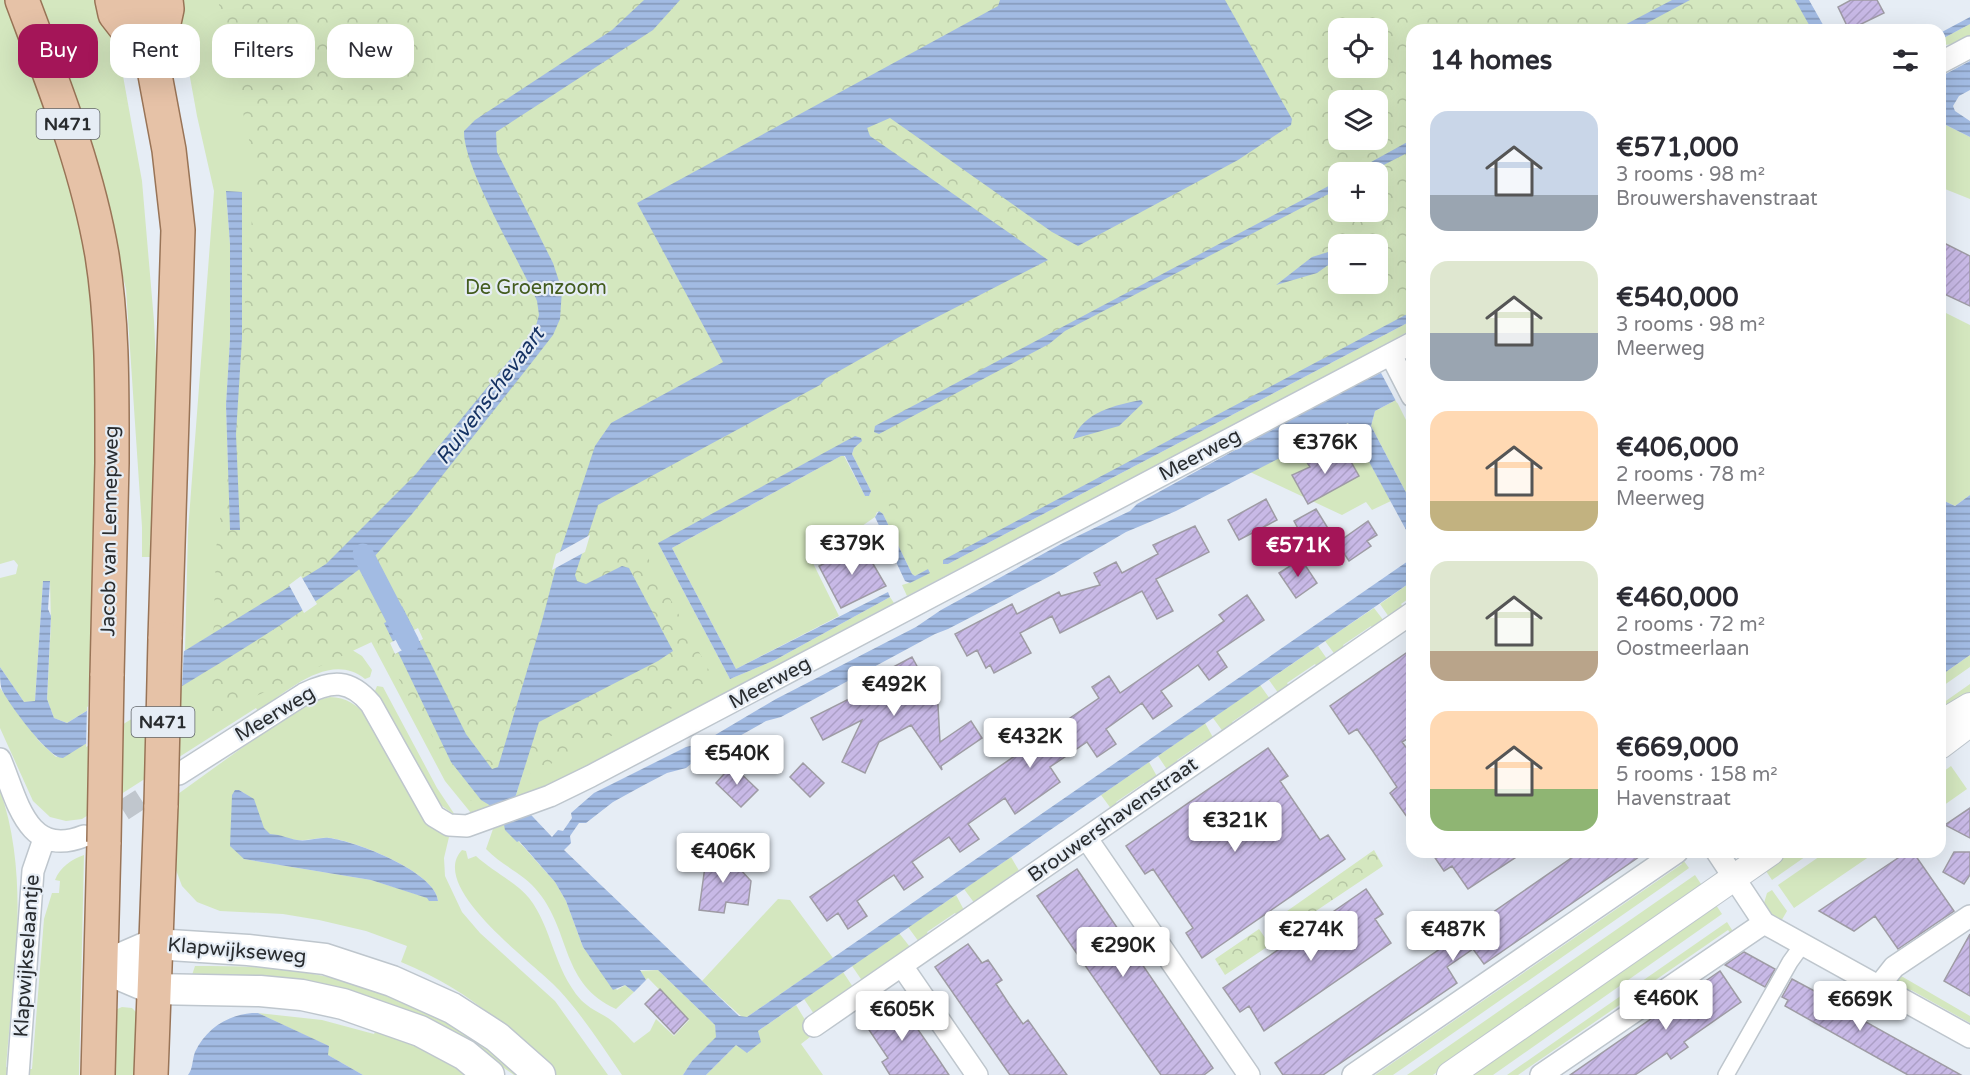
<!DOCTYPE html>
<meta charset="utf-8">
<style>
:root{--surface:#fff;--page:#f7f7f7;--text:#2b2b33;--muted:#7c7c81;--accent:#a41558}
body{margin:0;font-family:"Varela Round",sans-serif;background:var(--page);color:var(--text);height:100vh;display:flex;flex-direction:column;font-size:22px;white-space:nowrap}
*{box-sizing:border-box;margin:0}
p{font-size:20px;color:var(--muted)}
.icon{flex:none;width:33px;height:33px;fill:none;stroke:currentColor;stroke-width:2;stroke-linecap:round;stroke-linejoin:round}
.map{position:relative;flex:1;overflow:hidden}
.drawer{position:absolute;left:1406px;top:24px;width:540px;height:834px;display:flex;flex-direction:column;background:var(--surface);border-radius:18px;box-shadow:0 6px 24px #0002}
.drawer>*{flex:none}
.hud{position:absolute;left:18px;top:24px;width:570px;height:54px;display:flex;gap:12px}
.tools{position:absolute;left:1328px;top:18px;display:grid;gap:12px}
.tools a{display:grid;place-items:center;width:60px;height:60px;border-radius:12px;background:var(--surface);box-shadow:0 6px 24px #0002;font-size:30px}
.price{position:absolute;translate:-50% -51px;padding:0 14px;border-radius:6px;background:#fff;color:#222;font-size:20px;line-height:39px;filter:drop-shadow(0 2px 3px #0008)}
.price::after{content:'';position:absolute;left:50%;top:36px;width:18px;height:14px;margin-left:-9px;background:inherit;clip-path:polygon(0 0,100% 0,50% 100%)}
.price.active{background:var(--accent);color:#fff}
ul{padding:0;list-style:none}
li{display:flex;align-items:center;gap:18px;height:150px;padding:0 24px}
li span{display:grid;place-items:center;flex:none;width:168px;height:120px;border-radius:18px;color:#555}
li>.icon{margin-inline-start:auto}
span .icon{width:72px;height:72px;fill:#fffc;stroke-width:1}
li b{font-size:26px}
h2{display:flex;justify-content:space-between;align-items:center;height:72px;padding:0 24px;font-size:26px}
.tag{padding:0 21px;border-radius:18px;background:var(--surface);box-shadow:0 6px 24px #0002;font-size:21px;line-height:54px}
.tag.active{background:var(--accent);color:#fff}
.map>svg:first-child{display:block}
.grass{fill:#d4e7bf;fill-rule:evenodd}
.forest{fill:url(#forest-crowns);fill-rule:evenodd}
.water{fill:url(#water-rules)}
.pier{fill:#e6edf5}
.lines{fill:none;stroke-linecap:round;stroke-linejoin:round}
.canal{stroke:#a2bbe3;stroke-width:21}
.building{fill:url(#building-hatch);stroke:#9e9ba4;stroke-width:1.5}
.minor-tunnel{stroke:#c0c6cd;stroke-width:21;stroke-dasharray:21 10;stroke-linecap:butt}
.pedestrian-casing{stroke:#bec6cd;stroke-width:18}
.minor-casing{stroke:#bec6cd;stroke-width:24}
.tertiary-casing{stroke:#bec6cd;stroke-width:28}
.secondary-casing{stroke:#bec6cd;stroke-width:33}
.primary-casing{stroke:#997457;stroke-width:36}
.pedestrian{stroke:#fff;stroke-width:15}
.minor{stroke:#fff;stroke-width:21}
.tertiary{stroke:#fff;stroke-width:26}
.secondary{stroke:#fff;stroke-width:30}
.primary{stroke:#e6c2a7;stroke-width:33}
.primary-bridge-casing{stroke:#997457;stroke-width:36;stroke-linecap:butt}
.primary-bridge{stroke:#e6c2a7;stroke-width:33}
.labels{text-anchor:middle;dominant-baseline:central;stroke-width:4.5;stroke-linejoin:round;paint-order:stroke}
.shield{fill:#e6edf5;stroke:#62666a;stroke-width:1.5}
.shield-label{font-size:18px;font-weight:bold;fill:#292c2f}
.park-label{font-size:20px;fill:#435c1e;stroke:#e6edf5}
.street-label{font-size:20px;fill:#292c2f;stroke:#e6edf5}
.water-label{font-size:21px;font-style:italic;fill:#153263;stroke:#e6edf5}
</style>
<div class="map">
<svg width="1970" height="1075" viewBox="0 0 1970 1075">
<defs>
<pattern id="forest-crowns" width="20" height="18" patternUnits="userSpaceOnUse" patternTransform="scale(1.5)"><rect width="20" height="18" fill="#d4e7bf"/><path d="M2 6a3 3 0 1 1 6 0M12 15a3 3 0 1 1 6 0" fill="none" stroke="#b6c6a4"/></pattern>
<pattern id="water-rules" width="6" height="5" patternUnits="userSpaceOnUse" patternTransform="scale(1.5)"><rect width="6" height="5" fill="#a2bbe3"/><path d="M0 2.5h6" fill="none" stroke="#8498b8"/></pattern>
<pattern id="building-hatch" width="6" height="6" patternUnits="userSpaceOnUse" patternTransform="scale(1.5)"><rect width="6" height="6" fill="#c8b9e6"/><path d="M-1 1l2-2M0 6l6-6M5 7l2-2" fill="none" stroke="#ac9fc6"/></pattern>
</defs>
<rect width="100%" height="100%" fill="#e6edf5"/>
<path class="grass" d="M0,0H9L56,116L95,289L98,451L88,710L67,723L54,718L47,699L51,623L50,581H43L35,701L24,702L0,667V578L16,574L18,565L14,560L0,564Z
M34,0H100L121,65L142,181L154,321L158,404L153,557H142V527L126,289L110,226Z
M176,0H411L239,618L185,651L188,531L214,191L197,116ZM226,192L242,338L230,530L226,405L230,339V244Z
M1970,24V39L1962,44L1940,45V40Z
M1411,111V140L1353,172H1338V181L875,426L873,431L879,434L1049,344L1065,331L1338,189V212H1377V172H1370L1411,151V312L943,560V564H948L1411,321V330L1357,360L1347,370L1013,547L1002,546L907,596L902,585L912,582L930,571L928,569L915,576L912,574L883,514L877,512L875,517L849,535L846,546L812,561L839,616L736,669L672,548L841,456H844L865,496H869L871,491L852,454L854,448L862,441L861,437H855L658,543L730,679L775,660L890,597L894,603L807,649L804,657C767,677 537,803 515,798L539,722L658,661L673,651L629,568C612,561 596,587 579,583L575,575L582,552L1359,140H1377V130ZM1338,244H1377V284H1338V258L1317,273L1276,285L1312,257L1338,249ZM1140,400L1143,403L1119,426L1073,439C1086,412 1114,405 1140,400Z
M1940,122L1970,137V199L1945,189L1940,200Z
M1940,310L1970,325V495L1955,506L1940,499Z
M1396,400L1411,430V456L1408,459L1411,465V502L1371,426L1375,411Z
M1348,423L1391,501L1372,510L1366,502L1342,515L1250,472Z
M1411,582V597L1401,604L1405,610L1389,617L1380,604Z
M348,598L491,806L474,814L471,813L445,781Z
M1374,608L1384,621L1374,630L1371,626L1343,645L1346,650L1336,656L1325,641Z
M344,645L362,656L372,670L370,677L365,679C330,651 288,691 258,711L256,708L82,819L66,821L50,817L33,801L0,728V688L39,741L56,757L102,733L219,662Z
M1318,646L1327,659L1319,669L1315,664L1287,683L1290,688L1279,694L1269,680Z
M1970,655V667L1940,688V676Z
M1970,684V699L1940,712V705Z
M1260,685L1270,699L1263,707L1260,703L1232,722L1235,727L1224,733L1213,718Z
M377,686L383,687L437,788L455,815L442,806L439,809L375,691Z
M330,697C389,697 399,812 449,837L444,858L445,876L462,912L480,933L555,1001L608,1075H552C505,1024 467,989 401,962L407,946L366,931L319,920L283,914L220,911L197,902L182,886L176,870L178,794L293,711L314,701ZM239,790C260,800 254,821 270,835C281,835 287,839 297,840C308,841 319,837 330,838C355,841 436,872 438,901L371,880L244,859Z
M1205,723L1215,741L1208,745L1205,741L1177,760L1180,765L1168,771L1158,756Z
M1149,762L1159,780L1148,787L1144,783L1116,802L1119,807L1112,810L1101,795Z
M1951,766L1967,789L1940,808V774Z
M0,790C31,879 13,975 6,1067L9,1068L8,1075H0Z
M504,825L555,882L566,901L583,947L617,990L625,985L634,992L616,1009C561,984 571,933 539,893C525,874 502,866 486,849L493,829Z
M462,850L466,851L468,859L476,856C491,870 518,884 529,898C552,927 553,968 581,1000C589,1008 598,1012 608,1018C617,1024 626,1035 634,1043L650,1031L656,1019L674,1036L689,1020L648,978L646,980L639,971L658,970L715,1025L717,1037L692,1061L683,1075H622C602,1046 583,1016 559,990C538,966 426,888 462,850Z
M1787,852H1812L1772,880L1764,868Z
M1826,852H1876L1794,908L1778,885Z
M84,855L79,1075H28L29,1069H32L44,919L52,893H59L60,881L55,880C60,867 72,859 84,855Z
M1011,857L1021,874L1016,879L1013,874L985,894L988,899L975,904L964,889Z
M1681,857L1689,868L1664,886L1393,1075H1375L1682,864L1679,859Z
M1695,875L1703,887L1433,1075H1407Z
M1772,890L1787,911L1780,923L1772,917L1764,903L1767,893Z
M956,895L965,912L959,917L955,913L927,932L930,937L919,942L908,927Z
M778,899L790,900L833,958L747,1017H742L702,981Z
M1714,902L1722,914L1493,1075H1465Z
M1727,922L1734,933L1732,935L1728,930L1518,1075H1507Z
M899,933L910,947L863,982L852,966Z
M195,966C228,966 262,966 295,971C377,982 461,1024 525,1075H514L470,1044L192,975Z
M843,972L853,987L814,1014L804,999Z
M1896,973L1970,1016V1023L1911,990L1908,994L1896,987L1893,980Z
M796,1005L807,1023L802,1026L810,1037L801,1044L823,1075H706L736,1045L748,1053L758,1031Z
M122,1007L132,1008L139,1015V1075H109L115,1010Z
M258,1013L322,1020L374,1034L377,1028L416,1045L471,1075H363L328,1055V1046Z"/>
<path class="forest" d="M218,0H1801L1818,30H1412L1411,315L922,575L858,441L647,556L718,687L470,801L376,640L211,717L216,549L238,385L256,171ZM1338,28H1377V68H1338ZM1338,100H1377V140H1338ZM1338,172H1377V212H1338ZM1338,244H1377V284H1338Z
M1374,850L1383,866L1289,929L1280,916Z
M1259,929L1270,945L1225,975L1215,959Z"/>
<path class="water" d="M644,0H680L653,30L496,132L497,152L553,263L562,290L560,319L553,335L529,366L412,514L374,557L383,575L369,582L361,568C268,640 163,695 63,758C49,759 9,704 2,690C0,684 0,675 0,667L24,702L35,701L43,581H50L48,609L51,616L47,699L54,718L67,723L326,564L416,474L535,329L539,315L537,301C520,261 463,168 464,131L475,120L612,30Z
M1000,0H1225L1292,119L1291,125L1238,160L1078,246L1052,232L890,118L867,128L870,136L1048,260L910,331L825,379L820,385L598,505L575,575L577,581L586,584L622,566L629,568L673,651L658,661L539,722L515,798L552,837L558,830L563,831L572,818L571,813L594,793L686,747L700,744L776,699L916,627L941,610L1061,544L1130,511L1137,504L1328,399L1411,358V392L1375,411L1371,426L1411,502V539L1348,423L1176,511L1126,532L1054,574L948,629L935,634L781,717L766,721L720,747L708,750L686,768L667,773L644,785L613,802L586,823H579L570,836L571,843L564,850L739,1016L747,1017L1411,559V582L758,1031L761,1042L747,1053L736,1045L706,1075H683L692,1061L716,1037L715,1025L658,970H640L646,980L634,992L625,985L613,990L583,947L566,901L555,882L519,841L517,842L505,830L504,825L491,806L481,800L451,762L384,623L396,618L402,606L466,734L492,769L498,767L542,621L560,552L595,446L611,423L723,362L637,203L998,6Z
M1672,0H1690L1634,30H1615Z
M1795,0H1809L1826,30H1812Z
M1970,17V24L1940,40V33Z
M1970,61V90L1959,96L1953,106L1955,111L1970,121V137L1940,122V77Z
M1411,140V151L1370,172H1353Z
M1338,181V189L1065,331L1049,344L879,434L874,432L875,426Z
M226,191L242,192V338L236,434L240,530H230L226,405L230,339V244Z
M1338,249V258L1317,273L1276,285L1312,257Z
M1411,312V321L948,564H943V560Z
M1141,400L1143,403L1119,426L1073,439C1084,412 1115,405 1141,400Z
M855,436L861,438L862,441L854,448L852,454L871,491L869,496H865L845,456H841L672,548L736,669L888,592L890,597L775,660L730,679L658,543Z
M1970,495V655L1940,676V499L1955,506Z
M879,511L883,514L912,574L915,576L928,569L930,573L910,583L905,581L875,517Z
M235,790H239L254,799L264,828L270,834C283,835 286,838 297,840C307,842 319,837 329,838C355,841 436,872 438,901H429L427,898L371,880L244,859L230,846L232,795Z
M252,1013H258L329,1046L328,1055L363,1075H188C193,1069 192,1060 195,1052C206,1029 227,1015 252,1013Z"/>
<path class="pier" d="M1408,356L1411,363L1412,395L1397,403L1380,371Z
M590,535L585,552L552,570L556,554Z
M301,576L317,604L304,613L289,585Z
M418,628L423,639L395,654L390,643Z
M184,648L182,688L86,747L87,707Z"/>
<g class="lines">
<path class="canal" d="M363,554L409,643"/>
</g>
<path class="building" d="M1851,0H1877L1884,13L1849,30L1838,7Z
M1940,241L1970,256V306L1940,292Z
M1334,446L1339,456L1346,453L1359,476L1308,504L1292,475L1310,467L1306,461Z
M1266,499L1277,520L1239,540L1228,520Z
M1316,509L1329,530L1306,543L1294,521Z
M1368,521L1377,535L1367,541L1371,546L1349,561L1337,543Z
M1195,526L1209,552L1156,579L1173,611L1157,619L1142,591L1060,633L1052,616L1020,633L1031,653L994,673L990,665L986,668L977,650L967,656L955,634L1012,604L1017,614L1059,592L1061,596L1100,585L1094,573L1116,562L1122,573L1158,554L1153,545Z
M862,545L886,586L841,608L819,566Z
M1301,559L1317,583L1296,598L1279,573Z
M1247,595L1264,620L1217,652L1227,667L1209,680L1198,665L1187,673L1161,691L1172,706L1153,719L1142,703L1106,729L1116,744L1097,757L1087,742L1050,767L1060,782L1015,814L1005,798L968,824L979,839L960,852L949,837L934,847L912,862L923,877L904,890L894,875L882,883L857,901L867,916L848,929L838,913L827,921L810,897L1099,698L1092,687L1109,676L1120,693L1224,621L1219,615Z
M1412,649V736L1402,742L1412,755V824L1390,793L1397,787L1372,750L1357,729L1349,734L1330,706Z
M912,657L929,688L937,687L940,742L971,721L982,738L941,766L942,770L911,725L879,742L865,773L842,762L862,720L823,740L811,718L867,690L863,683Z
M1268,748L1288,776L1280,781L1320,840L1328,835L1345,859L1202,958L1186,933L1193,928L1153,869L1145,874L1126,846Z
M803,763L824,783L810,797L790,777Z
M732,765L758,790L741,807L716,783Z
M1970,808V838L1945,825Z
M707,852L731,856L730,864L740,865L739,868L751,881L748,905L726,902L724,913L699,910Z
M1431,852H1524L1468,889L1452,866L1444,871Z
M1580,852H1646L1484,964L1473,949L1447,967L1457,983L1323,1075H1283L1275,1063Z
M1907,852H1913L1954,911L1898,949L1875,916L1854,931L1819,911Z
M1954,852H1970V875L1964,884L1943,872Z
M1077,869L1213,1068L1204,1075H1161L1037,896Z
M1366,889L1383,914L1375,919L1391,943L1264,1031L1249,1006L1240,1012L1223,988Z
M1970,934V996L1944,981Z
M968,944L982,963L988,960L1002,980L996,984L1009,1004L1023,1024L1028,1020L1067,1075H1010L935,967Z
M1744,952L1775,969L1765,987L1725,965Z
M1720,971L1741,1002L1684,1042L1688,1047L1671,1059L1667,1053L1635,1075H1570Z
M1792,979L1865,1018L1864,1021L1961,1075H1908L1785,1006L1788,1000L1782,997Z
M660,989L688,1019L674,1034L645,1004Z
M894,995L937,1057L949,1075H890L882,1062L888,1058L861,1018Z"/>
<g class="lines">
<path class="minor-tunnel" d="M97,827L169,781"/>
<g class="pedestrian-casing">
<path id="pedestrian" d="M1726,1075L1790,962L1803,944"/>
</g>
<g class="minor-casing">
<path id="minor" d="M1940,63L1970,47
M1391,355L1412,396
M0,759C17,798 26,859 84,836
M179,774L304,694C332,680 350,679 371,704L434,816L449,825L467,826L550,796L591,776L1412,343
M1087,839L1249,1075
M1717,852L1764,923L1970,1037
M902,966L977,1075
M1879,986L1894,967L1970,916
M814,1026L1412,613
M18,1075L33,871L44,839
M1353,1075L1677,852
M1541,1075L1764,923"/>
</g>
<g class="tertiary-casing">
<path id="tertiary" d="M1940,724L1970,706
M1940,746L1970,723
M1450,1075L1771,852"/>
</g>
<g class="secondary-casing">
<path id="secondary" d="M101,967L154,944L248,950L325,959L392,981L452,1008L497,1037L540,1075
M101,967L153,989L260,991L302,995L343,1004L420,1031L465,1055L489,1075"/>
</g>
<g class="primary-casing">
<path id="primary" d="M22,0C53,83 87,167 102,255C113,324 112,393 112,463C111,534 109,605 107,676
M112,0L115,14L150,59
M141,0L169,150L178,230L165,639
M157,55L167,9L166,0
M98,1075L104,842
M151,1075L161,805"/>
</g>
<use href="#pedestrian" class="pedestrian"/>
<use href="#minor" class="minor"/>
<use href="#tertiary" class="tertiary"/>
<use href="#secondary" class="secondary"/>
<use href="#primary" class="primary"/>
<g class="primary-bridge-casing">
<path id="primary-bridge" d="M161,805L165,639
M104,842L107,676"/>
</g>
<use href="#primary-bridge" class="primary-bridge"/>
</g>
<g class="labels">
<g class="shield">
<rect x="36.5" y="109" width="63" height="30" rx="4.5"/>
<rect x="131.5" y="707" width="63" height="30" rx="4.5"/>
</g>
<g class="shield-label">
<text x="68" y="124">N471</text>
<text x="163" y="722">N471</text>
</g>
<g class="park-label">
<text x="536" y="288">De Groenzoom</text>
</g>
<g class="street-label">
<text transform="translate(1200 455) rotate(-28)">Meerweg</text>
<text transform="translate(110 531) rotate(-89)">Jacob van Lennepweg</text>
<text transform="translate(770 683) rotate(-28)">Meerweg</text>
<text transform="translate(275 714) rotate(-31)">Meerweg</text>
<text transform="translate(1113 820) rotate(-35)">Brouwershavenstraat</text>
<text transform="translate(237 951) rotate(5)">Klapwijkseweg</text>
<text transform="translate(27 956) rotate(-86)">Klapwijkselaantje</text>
</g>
<g class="water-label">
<text transform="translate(490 396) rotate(-53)">Ruivenschevaart</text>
</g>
</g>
</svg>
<div class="tools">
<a><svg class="icon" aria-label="locate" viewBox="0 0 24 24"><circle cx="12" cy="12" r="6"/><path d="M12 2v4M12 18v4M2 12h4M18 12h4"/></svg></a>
<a><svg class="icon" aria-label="layers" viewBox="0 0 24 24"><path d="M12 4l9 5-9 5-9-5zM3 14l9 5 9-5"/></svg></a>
<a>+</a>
<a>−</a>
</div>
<b class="price" style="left:1325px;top:475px">€376K</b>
<b class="price" style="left:852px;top:576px">€379K</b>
<b class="price active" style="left:1298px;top:578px">€571K</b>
<b class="price" style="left:894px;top:717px">€492K</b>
<b class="price" style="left:1030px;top:769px">€432K</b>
<b class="price" style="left:737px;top:786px">€540K</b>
<b class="price" style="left:1235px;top:853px">€321K</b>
<b class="price" style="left:723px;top:884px">€406K</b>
<b class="price" style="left:1311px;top:962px">€274K</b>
<b class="price" style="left:1453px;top:962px">€487K</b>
<b class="price" style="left:1123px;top:978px">€290K</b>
<b class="price" style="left:1666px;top:1031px">€460K</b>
<b class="price" style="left:1860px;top:1032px">€669K</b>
<b class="price" style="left:902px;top:1042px">€605K</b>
<div class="hud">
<a class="tag active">Buy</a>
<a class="tag">Rent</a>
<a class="tag">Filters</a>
<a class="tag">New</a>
</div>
<section class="drawer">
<h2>14 homes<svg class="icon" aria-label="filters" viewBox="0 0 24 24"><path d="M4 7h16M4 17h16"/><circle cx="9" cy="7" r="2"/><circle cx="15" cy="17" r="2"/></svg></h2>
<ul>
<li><span style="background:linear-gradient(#c9d6e8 70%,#9aa5b1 0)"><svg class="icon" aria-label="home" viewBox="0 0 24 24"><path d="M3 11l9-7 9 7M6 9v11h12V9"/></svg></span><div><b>€571,000</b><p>3 rooms · 98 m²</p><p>Brouwershavenstraat</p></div></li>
<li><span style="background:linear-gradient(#dfe7d0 60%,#9aa5b1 0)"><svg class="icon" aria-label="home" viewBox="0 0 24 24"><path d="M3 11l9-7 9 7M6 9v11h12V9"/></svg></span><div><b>€540,000</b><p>3 rooms · 98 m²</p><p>Meerweg</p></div></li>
<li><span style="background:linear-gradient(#ffd9b3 75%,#c2b280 0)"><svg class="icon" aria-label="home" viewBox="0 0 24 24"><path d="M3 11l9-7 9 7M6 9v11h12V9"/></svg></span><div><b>€406,000</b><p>2 rooms · 78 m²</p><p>Meerweg</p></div></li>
<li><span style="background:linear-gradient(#dfe7d0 75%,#b9a48a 0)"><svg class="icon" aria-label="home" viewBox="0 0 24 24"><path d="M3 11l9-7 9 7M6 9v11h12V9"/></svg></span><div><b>€460,000</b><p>2 rooms · 72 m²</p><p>Oostmeerlaan</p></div></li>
<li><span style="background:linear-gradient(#ffd9b3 65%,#8fb573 0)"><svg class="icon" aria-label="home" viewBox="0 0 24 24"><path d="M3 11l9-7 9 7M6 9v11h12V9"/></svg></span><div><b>€669,000</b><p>5 rooms · 158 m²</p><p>Havenstraat</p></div></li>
</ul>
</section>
</div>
